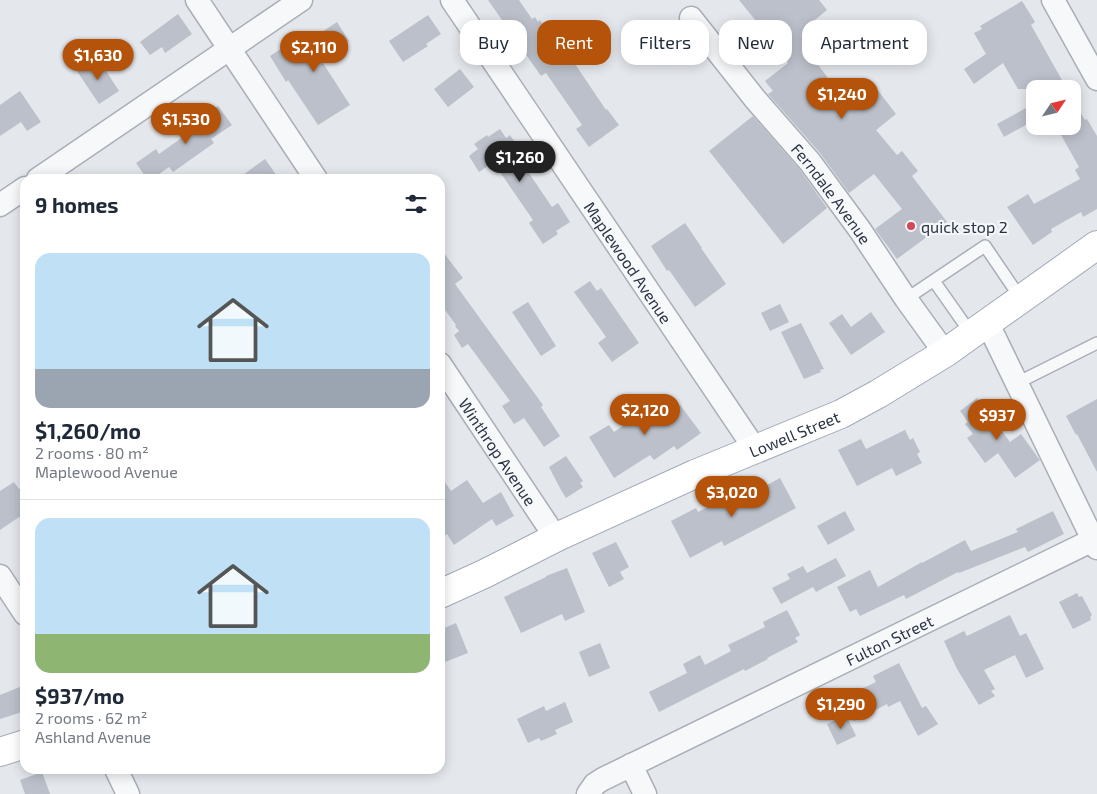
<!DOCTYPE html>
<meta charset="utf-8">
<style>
:root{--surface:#fff;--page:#f6f6f7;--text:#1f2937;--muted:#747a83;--line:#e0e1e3;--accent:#b45309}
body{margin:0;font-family:"Exo 2",sans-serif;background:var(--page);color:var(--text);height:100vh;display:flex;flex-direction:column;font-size:19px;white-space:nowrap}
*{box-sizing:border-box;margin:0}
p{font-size:16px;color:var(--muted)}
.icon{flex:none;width:28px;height:28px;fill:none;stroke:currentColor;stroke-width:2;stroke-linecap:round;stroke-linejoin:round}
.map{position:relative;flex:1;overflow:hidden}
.sheet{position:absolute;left:20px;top:174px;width:425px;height:600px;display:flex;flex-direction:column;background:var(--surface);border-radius:15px;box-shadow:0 2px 12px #0003}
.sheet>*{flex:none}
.hud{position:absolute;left:460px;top:20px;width:475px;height:45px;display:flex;gap:10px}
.needle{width:32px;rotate:55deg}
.buttons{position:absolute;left:1026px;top:80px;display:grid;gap:10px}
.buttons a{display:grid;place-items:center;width:55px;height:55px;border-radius:10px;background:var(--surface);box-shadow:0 2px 12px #0003;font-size:25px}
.price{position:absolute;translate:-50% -42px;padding:0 11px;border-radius:18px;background:var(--accent);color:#fff;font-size:16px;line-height:32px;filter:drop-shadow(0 1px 2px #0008)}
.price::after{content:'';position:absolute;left:50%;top:30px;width:15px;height:11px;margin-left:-8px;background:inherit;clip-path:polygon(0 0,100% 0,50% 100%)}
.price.selected{background:#222;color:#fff}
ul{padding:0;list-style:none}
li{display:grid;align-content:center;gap:10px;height:265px;padding:0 15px}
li+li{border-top:1px solid var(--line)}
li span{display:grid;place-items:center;height:155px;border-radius:15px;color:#555}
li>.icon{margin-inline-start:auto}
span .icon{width:90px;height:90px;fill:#fffc;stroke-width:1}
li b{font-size:21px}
h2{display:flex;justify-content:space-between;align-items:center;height:60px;padding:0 15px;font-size:21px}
.chip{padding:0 18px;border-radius:15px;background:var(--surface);box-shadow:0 2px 12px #0003;font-size:18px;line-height:45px}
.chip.selected{background:var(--accent);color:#fff}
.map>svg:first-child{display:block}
.building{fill:#bbc0ca}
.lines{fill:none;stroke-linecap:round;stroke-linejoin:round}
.lane-casing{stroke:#a9aeb7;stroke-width:14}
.street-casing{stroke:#a9aeb7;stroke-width:25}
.primary-casing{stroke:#a3abb8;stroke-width:30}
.lane{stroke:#f7f8fa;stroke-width:11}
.street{stroke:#f7f8fa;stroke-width:22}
.primary{stroke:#fff;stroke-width:28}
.poi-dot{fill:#d1495b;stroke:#f4f6f9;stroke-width:2}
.labels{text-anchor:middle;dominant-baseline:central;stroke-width:4.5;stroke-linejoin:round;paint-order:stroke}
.street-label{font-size:16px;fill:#2b3445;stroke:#f4f6f9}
.poi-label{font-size:16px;fill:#2b3445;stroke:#f4f6f9;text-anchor:start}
</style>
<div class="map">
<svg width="1097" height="794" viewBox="0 0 1097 794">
<rect width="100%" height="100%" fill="#e4e7ec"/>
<path class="building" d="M488,0H519L532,19L535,17L538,22L540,20L567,57L569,55L606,110L607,109L619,125L589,147L576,129L582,125L546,73L541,76Z
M739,0H819L827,10L810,24L831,51L816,62L837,90L840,87L848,96L869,79L896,114L876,130L897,155L902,151L918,171L912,176L947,222L897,259L875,229L902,209L874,174L849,193L820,153L768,94L773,91L765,81L788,63L780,53L781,52Z
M1022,1L1035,22L1031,25L1067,89H1018L1003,63L974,84L964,69L986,54L974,33L982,29L980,26Z
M178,14L192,34L165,53L162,47L150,55L140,42Z
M428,15L441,34L426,44L428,46L403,62L389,41Z
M337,22L349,41L321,60L350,105L318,125L288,80L286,82L270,56L293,41L298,48Z
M97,57L119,91L99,104L77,71Z
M460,69L474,87L448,107L434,89Z
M20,91L41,122L27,131L21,122L0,136V105Z
M1072,99L1085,120L1087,119L1097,136V209L1083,217L1081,212L1051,229L1052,232L1033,245L1007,207L1028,194L1034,204L1080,179L1075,170L1079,167L1056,126H1072Z
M1035,103V120L1004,137L997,124Z
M218,106L232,125L211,139L214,143L173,172L169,167L152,179H147L136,163L156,149L159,154L190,132L187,129Z
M753,116L800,170L827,208L783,244L709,151Z
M500,129L506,138L510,135L523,154L518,157L552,207L558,203L570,222L556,231L558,234L543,244L529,223L533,220L502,175L494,162L479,172L469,156L478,149L474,144L487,135L488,137Z
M265,159L279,179H237Z
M685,223L702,248H701L726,284L695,307L669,270L667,271L651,246Z
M440,248L463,278L455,284L543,405L541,407L560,436L544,447L524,418L514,424L502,406L510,401L468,344L462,348L454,335L459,331L455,326L456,325L440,303Z
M590,281L597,291L601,288L639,343L612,362L598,343L606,337L574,292Z
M528,302L556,346L541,356L512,312Z
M780,304L789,322L770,331L761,313Z
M871,312L885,332L851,355L829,323L842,314L851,327Z
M801,323L824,369L820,370L821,372L804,379L781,332Z
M666,395L676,408L680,405L701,433L677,450L674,446L654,460L650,455L614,478L589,437L609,425L614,432Z
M977,398L1010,442L1021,434L1039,459L1040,460L1015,478L998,453L985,463L967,438L973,434L965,424L968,422L960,411Z
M1097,399V472L1077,434L1076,435L1066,416Z
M905,430L910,440L913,438L920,452L917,454L922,463L896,476L892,468L857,486L838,450L861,439L866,449Z
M566,456L583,481L580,483L583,487L566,498L561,490L549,467Z
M440,475L451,491L467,480L483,503L501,492L514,516L496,526L492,519L454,545L447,534L440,539Z
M780,478L796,508L724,546L722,541L690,558L671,521L696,508L698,512L737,492L741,499Z
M14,482L19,489L25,485V513L0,530V491Z
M845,511L855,530L828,545L817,526Z
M1053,511L1064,534L1028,552L1025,547L959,573L958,572L906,599L904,595L860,616L856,609L850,612L837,587L870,570L878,587L922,562V563L965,540L971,551L1018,532L1016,529Z
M616,542L629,567L620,572L624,579L609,587L592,553Z
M836,558L846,576L816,592L813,587L781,604L772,588L790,579L787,574L803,566L807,573Z
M567,568L585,612L565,621L562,614L521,633L504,597L546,577V576Z
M1077,593L1079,597L1082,596L1092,615L1090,617L1091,620L1073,629L1059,602Z
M787,610L800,635L795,638L798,642L767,658L768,659L745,671L744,669L659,712L649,692L687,673L683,664L700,655L705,665L731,651L728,645L765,627L763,622Z
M1010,615L1020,636L1026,633L1044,669L1026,678L1015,655L984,670L995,689L991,691L995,696L979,705L957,669L944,641L964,631L967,636Z
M456,623L468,653L440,664V630Z
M600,643L610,668L589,677L579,652Z
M899,663L922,708L926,706L938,724L918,736L900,701L888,707L887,704L854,721L843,698L876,682L873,676Z
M25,685V711L0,719V695Z
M565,702L573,722L555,730L557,734L541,741L539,738L528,743L517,719L544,706L546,711Z
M846,715L856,736L837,745L827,724Z
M42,772L50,794H25L20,780Z"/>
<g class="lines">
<g class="lane-casing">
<path id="lane" d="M934,281L972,335
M906,299L985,246L1021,299
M1017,383L1097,343"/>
</g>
<g class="street-casing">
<g id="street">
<path d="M197,0L316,179"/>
<path id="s1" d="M452,0L755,449"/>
<path d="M1053,0L1097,79"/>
<path id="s2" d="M691,18L755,99L810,162L860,230L906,299L945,353"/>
<path d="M38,179L301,0"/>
<path d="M0,205L25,188"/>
<path d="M988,324L1097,548"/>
<path id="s3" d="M440,364L556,538"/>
<path d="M0,576L25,614"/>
<path d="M631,765L645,794"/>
<path d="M116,769L128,794"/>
<path id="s4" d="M588,794L595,784L603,779L1093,540"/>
</g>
</g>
<g class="primary-casing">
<g id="primary">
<path id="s5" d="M440,594L484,574L559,536L695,474L841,414L878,394L945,353L1097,245"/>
<path d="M0,752L25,744"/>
</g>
</g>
<use href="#lane" class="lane"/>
<use href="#street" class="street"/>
<use href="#primary" class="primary"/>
</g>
<circle class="poi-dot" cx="911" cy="226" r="5"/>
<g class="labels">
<g class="street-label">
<text stroke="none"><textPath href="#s2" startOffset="225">Ferndale Avenue</textPath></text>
<text stroke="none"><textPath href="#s1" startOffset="316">Maplewood Avenue</textPath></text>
<text stroke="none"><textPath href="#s5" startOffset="389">Lowell Street</textPath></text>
<text stroke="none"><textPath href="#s3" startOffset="105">Winthrop Avenue</textPath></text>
<text stroke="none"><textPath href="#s4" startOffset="340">Fulton Street</textPath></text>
</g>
<g class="poi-label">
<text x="921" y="226">quick stop 2</text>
</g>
</g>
</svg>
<div class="buttons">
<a><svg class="needle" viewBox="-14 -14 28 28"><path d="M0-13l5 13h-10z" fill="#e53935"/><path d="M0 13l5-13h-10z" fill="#747a83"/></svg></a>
</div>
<b class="price" style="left:314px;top:73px">$2,110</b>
<b class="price" style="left:98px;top:81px">$1,630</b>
<b class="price" style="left:842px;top:120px">$1,240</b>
<b class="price" style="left:186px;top:145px">$1,530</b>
<b class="price selected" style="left:520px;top:183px">$1,260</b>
<b class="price" style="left:645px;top:436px">$2,120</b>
<b class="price" style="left:997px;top:441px">$937</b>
<b class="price" style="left:732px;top:518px">$3,020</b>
<b class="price" style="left:841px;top:730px">$1,290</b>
<div class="hud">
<a class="chip">Buy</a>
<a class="chip selected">Rent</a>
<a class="chip">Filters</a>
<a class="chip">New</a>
<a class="chip">Apartment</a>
</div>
<section class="sheet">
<h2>9 homes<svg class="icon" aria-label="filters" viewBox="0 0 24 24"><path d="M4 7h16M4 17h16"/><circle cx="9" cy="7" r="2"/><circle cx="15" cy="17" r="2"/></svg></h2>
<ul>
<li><span style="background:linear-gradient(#bfe0f5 75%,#9aa5b1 0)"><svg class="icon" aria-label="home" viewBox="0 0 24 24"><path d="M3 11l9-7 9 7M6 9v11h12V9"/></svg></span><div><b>$1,260/mo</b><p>2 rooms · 80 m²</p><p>Maplewood Avenue</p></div></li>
<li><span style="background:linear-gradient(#bfe0f5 75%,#8fb573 0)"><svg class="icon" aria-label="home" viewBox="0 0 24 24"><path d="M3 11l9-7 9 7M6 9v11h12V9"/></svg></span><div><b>$937/mo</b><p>2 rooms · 62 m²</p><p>Ashland Avenue</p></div></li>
</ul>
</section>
</div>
